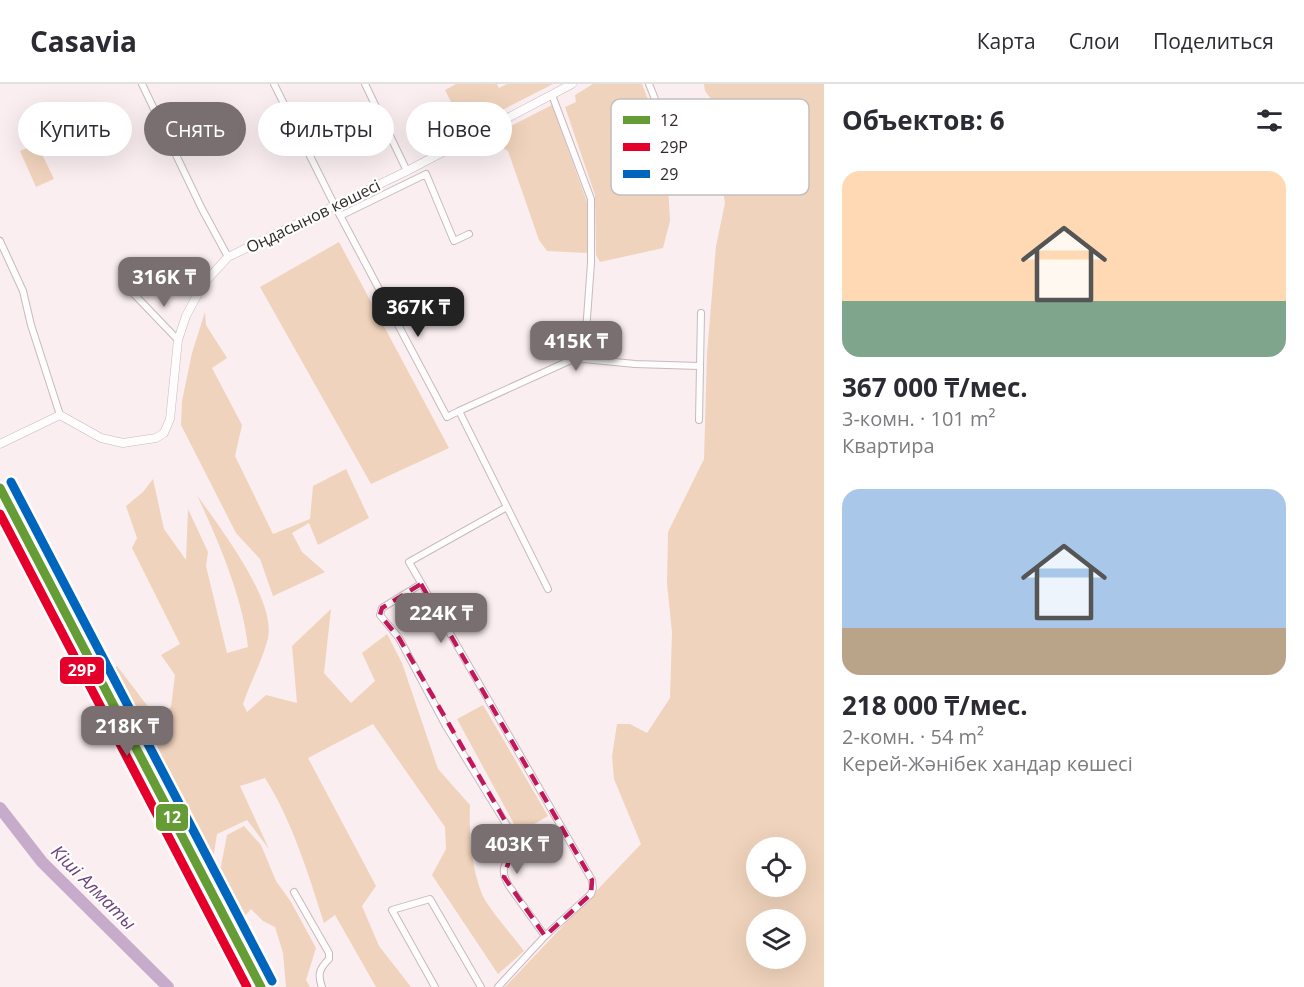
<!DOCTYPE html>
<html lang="ru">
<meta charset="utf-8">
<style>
:root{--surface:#fff;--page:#f7f7f7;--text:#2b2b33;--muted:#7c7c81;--line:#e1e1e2;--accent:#796f70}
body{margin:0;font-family:"Open Sans",sans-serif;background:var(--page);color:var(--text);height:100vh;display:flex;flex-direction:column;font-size:22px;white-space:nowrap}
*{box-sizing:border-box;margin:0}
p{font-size:20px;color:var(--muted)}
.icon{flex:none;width:33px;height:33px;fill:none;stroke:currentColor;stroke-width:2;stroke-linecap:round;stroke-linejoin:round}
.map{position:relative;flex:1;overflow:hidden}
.side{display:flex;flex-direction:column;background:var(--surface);width:480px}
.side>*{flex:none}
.hud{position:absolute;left:18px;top:18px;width:570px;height:54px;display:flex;gap:12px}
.controls{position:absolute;left:746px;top:753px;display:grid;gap:12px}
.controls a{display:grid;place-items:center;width:60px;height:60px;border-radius:50%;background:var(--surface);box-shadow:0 6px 24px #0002;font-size:30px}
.price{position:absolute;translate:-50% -51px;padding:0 14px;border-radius:12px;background:var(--accent);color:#fff;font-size:20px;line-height:39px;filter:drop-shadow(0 2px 3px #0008)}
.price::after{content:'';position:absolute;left:50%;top:36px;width:18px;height:14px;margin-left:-9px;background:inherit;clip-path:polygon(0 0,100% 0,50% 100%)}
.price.on{background:#222;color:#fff}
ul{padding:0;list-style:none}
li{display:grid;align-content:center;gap:12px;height:318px;padding:0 18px}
li span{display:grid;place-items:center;height:186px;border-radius:18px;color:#555}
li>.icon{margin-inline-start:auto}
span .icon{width:108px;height:108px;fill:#fffc;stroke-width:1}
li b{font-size:26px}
h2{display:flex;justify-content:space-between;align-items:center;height:72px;padding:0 18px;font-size:26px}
.pill{padding:0 21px;border-radius:27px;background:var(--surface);box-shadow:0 6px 24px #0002;font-size:21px;line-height:54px}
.pill.on{background:var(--accent);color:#fff}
header{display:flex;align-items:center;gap:36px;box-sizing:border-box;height:84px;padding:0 30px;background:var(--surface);border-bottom:2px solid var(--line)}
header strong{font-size:28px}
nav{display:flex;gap:33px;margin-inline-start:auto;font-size:21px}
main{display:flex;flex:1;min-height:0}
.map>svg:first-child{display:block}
.green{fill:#f0d3bc;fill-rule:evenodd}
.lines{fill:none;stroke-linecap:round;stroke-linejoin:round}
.river{stroke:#c6abcb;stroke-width:12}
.minor-casing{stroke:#c5bbbd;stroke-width:8}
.tertiary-casing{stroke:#c5bbbd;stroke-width:9}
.secondary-casing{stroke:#c5bbbd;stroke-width:10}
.minor{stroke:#fefcfd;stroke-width:6}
.tertiary{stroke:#fefcfd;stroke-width:8}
.secondary{stroke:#fefcfd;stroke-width:8}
.bus-1-casing{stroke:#fff;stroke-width:14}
.bus-2-casing{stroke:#fff;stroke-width:14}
.bus-3-casing{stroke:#fff;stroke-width:14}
.bus-1{stroke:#669c35;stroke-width:9}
.bus-2{stroke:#e4002b;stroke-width:9}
.bus-3{stroke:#0065bd;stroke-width:9}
.marked{fill:none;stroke:#c2185b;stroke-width:4.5;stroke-dasharray:12 8;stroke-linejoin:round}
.labels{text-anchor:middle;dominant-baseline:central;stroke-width:4.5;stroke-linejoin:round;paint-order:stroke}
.street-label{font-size:16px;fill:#332a2b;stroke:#fff}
.water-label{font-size:18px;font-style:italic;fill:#6c417c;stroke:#fff}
.key{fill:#fff;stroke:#c2bfbf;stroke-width:1.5}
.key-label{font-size:16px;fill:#332a2b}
.line-badge{stroke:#fff;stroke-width:2}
.badge-label{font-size:16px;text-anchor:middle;font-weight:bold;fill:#fff}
</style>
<header>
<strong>Casavia</strong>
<nav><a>Карта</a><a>Слои</a><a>Поделиться</a></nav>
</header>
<main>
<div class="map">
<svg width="824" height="903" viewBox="0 0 824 903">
<rect width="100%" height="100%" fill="#faeef0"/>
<path class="green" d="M456,0H497L499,4L507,0H553L465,45L445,6Z
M593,0H642L666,62L670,137L663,164L600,178L596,171L595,111L565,23L576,18L575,11Z
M704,0H824V903H505L641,760L614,695L612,672L617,640H630L647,649L670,614L672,548L667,500L668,448L704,375L707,270L716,162L725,119L715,53L723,31L705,7ZM756,764H795V802H756ZM756,836H795V874H756Z
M552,21L587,118L588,169L547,167L539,156L508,67L499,62L495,50Z
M37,60L54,95L36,103L20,67Z
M339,158L449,364L371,400L260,203Z
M205,228L206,241L227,274L212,284L242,341L235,372L273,450L310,435L313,402L346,385L369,434L318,461L309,439L292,449L302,468L325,488L273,512L260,475L236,449L181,341L182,317L192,269Z
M153,395L164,445L186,476L188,425L208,468L206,482L227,569L248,563C243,514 218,456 197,411C219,443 276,515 268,554C263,575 250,599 243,620L247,628L266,611L297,619L292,562L331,525L324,589L351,619L375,597L362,569L387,550L402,579L438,685L470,721C469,749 471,783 482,810C487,823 514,853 524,867L498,890L432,791L446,765L445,743L373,640L308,674L376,802L362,822L379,862L411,903H376L335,831L324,839C308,789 293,739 265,694L240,702L269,765L247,736L217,750L211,788L105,590L117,582L156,633L171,623L175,591L161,571L180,560L132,464L137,454L126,422L143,408Z
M483,621L548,732L519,749L457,635Z
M244,742L261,761L276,797L291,818L316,864L306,896L310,903H286L283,869L275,843L263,837L251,825L244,833L267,875L275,903H269L220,807L214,790L221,782L227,751Z"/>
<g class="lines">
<path class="river" d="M0,724L42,778L168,903"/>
<g class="minor-casing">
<path id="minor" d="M142,0L201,123L228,173
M274,0L335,122L447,333L459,327L548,505
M365,0L407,87
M649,0L670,53L675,89L678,95L708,96L709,51L703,46L668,47
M552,11L591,115V179L584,275
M340,132L426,90L454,157L469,150
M0,157L23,207L31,241L60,331
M132,208L178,256
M459,327L571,276L584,275L635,280L699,282
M699,336L701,229
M421,500L382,524L380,531L399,554L446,642L522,766
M294,808L329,869V875C320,884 317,890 322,903
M545,852L509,802C506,797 503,790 504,784C508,769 546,750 560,742
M435,903L392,826L430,815L481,903
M498,903L545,852L591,810L593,804L592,796L409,478L507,423"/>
</g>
<g class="tertiary-casing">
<path id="tertiary" d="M0,360L60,331L101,354L123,359L156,354L164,349L170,335L178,256L186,232L203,200L228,173L407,87L572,0"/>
</g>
<g class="secondary-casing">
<path id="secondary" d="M0,404L261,903"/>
</g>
<use href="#minor" class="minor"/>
<use href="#tertiary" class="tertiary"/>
<use href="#secondary" class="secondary"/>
<g class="bus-1-casing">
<path id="bus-1" d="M0,404L261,903"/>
</g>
<g class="bus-2-casing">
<path id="bus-2" d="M0,430L247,903"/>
</g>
<g class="bus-3-casing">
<path id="bus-3" d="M11,398L272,897"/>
</g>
<use href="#bus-1" class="bus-1"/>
<use href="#bus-2" class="bus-2"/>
<use href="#bus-3" class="bus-3"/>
</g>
<path class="marked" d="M421,500L592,796L591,810L545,852L504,793L510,773L522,766L399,554L380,531L382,524Z"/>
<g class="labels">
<g class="street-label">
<text transform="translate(313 132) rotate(-26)">Оңдасынов көшесі</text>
</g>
<g class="water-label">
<text transform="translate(94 803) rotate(45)">Кіші Алматы</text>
</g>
</g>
<rect x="611" y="15" width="198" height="96" rx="9" class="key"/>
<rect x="623" y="32" width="27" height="8" fill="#669c35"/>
<rect x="623" y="59" width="27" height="8" fill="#e4002b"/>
<rect x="623" y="86" width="27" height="8" fill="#0065bd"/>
<g class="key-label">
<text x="660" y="42">12</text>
<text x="660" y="69">29P</text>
<text x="660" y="96">29</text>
</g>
<g class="line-badge">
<rect x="59" y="572" width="46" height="29" rx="6" fill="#e4002b"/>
<rect x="155" y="719" width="34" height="29" rx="6" fill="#669c35"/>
</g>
<g class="badge-label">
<text x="82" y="592">29P</text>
<text x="172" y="739">12</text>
</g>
</svg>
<div class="controls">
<a><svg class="icon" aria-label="locate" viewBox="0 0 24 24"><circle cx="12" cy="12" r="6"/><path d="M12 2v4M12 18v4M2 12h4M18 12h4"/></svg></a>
<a><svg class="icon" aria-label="layers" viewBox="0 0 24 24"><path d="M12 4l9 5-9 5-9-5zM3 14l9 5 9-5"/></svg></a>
</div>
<b class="price" style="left:164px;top:224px">316K ₸</b>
<b class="price on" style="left:418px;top:254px">367K ₸</b>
<b class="price" style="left:576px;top:288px">415K ₸</b>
<b class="price" style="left:441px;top:560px">224K ₸</b>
<b class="price" style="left:127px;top:673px">218K ₸</b>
<b class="price" style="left:517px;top:791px">403K ₸</b>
<div class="hud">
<a class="pill">Купить</a>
<a class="pill on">Снять</a>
<a class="pill">Фильтры</a>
<a class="pill">Новое</a>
</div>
</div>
<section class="side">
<h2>Объектов: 6<svg class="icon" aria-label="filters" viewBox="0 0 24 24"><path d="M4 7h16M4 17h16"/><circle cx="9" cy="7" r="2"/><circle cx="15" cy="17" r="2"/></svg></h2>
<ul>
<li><span style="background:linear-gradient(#ffd9b3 70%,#7fa58c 0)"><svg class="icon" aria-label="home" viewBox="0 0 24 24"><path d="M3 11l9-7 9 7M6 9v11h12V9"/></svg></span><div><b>367 000 ₸/мес.</b><p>3-комн. · 101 m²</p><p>Квартира</p></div></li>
<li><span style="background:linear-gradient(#a9c7e8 75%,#b9a48a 0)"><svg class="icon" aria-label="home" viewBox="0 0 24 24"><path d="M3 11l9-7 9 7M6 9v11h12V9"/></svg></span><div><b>218 000 ₸/мес.</b><p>2-комн. · 54 m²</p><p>Керей-Жәнібек хандар көшесі</p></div></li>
</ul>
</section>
</main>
